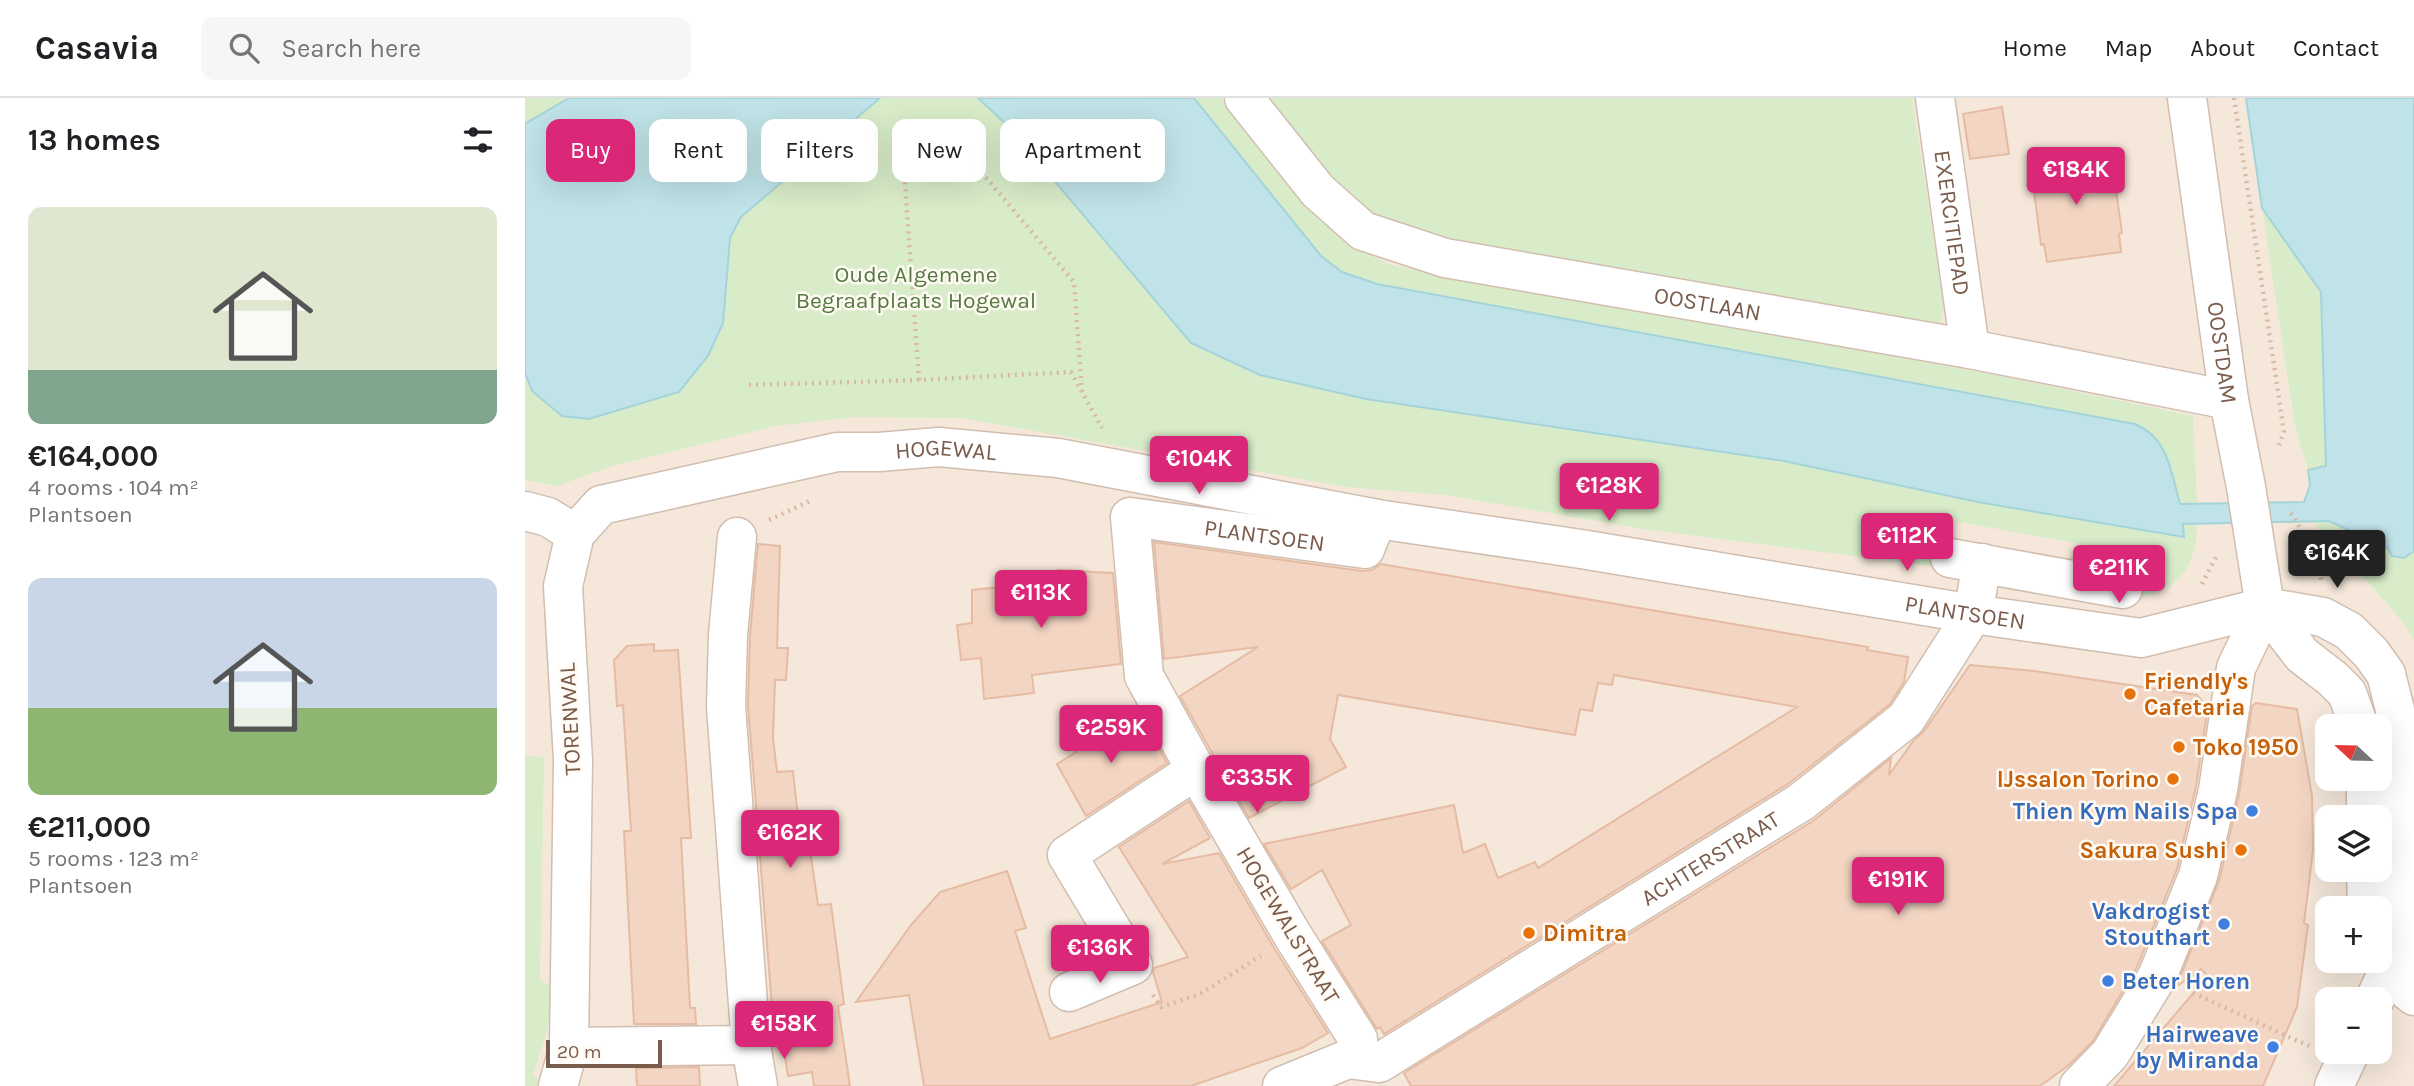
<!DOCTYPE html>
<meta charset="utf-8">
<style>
:root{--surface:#fff;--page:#f6f6f6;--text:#202124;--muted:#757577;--line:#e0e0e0;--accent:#db2777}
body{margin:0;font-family:Karla,sans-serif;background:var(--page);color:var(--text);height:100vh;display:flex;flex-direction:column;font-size:26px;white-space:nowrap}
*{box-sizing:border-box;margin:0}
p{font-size:23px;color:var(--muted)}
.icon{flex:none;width:38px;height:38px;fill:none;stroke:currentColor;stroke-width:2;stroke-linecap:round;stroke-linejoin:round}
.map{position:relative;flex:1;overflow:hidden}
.panel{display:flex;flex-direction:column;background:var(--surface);width:525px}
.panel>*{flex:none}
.guide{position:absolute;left:21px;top:21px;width:665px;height:63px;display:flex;gap:14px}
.needle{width:46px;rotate:292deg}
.tools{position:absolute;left:1790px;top:616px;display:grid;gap:14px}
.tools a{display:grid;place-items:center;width:77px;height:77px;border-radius:14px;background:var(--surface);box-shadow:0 7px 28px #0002;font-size:35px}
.scale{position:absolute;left:21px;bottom:18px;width:116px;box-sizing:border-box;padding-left:7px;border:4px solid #7a5c4d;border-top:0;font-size:19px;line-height:24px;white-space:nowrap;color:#7a5c4d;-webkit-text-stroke:5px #fffaf3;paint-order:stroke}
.price{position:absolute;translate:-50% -60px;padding:0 16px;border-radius:7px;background:var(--accent);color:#fff;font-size:23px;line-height:46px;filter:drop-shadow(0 2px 4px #0008)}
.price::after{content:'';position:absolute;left:50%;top:42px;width:21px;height:16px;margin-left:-10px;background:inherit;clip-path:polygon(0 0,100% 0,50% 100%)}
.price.current{background:#222;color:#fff}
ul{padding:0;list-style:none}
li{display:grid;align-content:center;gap:14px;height:371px;padding:0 28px}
li span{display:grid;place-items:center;height:217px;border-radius:14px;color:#555}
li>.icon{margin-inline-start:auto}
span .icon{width:126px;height:126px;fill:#fffc;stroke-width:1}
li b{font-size:30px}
h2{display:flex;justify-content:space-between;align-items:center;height:84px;padding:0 28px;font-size:30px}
.chip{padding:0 24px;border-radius:14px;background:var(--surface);box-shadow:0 7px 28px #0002;font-size:24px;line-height:63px}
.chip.current{background:var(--accent);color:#fff}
header{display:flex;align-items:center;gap:42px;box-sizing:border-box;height:98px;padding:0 35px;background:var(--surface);border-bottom:2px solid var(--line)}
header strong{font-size:33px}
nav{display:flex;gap:38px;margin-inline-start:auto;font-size:24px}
.search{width:490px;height:63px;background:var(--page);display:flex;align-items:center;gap:18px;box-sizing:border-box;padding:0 24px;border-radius:14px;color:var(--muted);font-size:26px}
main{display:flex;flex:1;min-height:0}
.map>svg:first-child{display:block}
.residential{fill:#f5e8da;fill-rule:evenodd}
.green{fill:#d8ecc9}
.water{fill:#bfe3e8;stroke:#a5d3da;stroke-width:2}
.building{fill:#f3d5c3;stroke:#e6bba3;stroke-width:2}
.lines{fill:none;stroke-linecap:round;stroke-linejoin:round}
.minor-casing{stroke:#d1beb0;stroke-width:41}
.path{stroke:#d9b8a5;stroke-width:4.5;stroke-dasharray:2 5;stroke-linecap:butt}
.minor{stroke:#fff;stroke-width:38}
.food-dot{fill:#e8710a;stroke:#fffaf3;stroke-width:2.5}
.shop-dot{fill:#3f7fe0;stroke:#fffaf3;stroke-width:2.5}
.labels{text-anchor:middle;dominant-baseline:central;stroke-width:5;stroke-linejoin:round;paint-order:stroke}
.street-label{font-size:23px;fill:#7a5c4d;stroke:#fffaf3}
.park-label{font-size:23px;fill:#537a41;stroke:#fffaf3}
.food-label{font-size:23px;font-weight:bold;fill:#c56008;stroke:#fffaf3;text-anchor:start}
.shop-label{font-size:23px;font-weight:bold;fill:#366cbe;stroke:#fffaf3;text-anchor:end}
</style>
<header>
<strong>Casavia</strong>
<div class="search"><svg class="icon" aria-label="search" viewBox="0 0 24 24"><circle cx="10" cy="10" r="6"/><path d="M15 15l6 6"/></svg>Search here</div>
<nav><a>Home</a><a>Map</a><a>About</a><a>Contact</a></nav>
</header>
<main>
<section class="panel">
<h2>13 homes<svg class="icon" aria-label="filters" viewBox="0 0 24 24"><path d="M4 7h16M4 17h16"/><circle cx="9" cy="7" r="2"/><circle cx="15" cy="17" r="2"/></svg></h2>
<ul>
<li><span style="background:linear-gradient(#dfe7d0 75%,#7fa58c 0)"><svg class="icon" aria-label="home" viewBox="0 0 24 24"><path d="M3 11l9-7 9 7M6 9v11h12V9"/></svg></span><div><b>€164,000</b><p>4 rooms · 104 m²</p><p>Plantsoen</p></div></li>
<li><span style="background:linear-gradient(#c9d6e8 60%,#8fb573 0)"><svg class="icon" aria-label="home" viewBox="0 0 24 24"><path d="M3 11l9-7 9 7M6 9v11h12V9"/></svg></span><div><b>€211,000</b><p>5 rooms · 123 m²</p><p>Plantsoen</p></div></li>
</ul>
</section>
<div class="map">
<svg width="1889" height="988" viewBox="0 0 1889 988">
<rect width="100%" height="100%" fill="#fdf6ec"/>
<path class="residential" d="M0,0H1721L1770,329L1783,372L1785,387L1780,404L1804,423L1863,450L1889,453V988H0ZM1802,628H1855V681H1802ZM1802,719H1855V772H1802ZM1802,810H1855V863H1802ZM1802,901H1855V954H1802Z"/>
<path class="green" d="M0,0H44L0,26Z
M355,0H453L485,30L666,245L735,277L841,301L1259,363L1453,404L1658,439V426L1672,425C1671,476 1651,492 1603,503L1611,456L1423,422L1414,469L1118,431L920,397L821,389L436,320L329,319L251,328L87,368L32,388L0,382V275L7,293L198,225L205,139L216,119Z
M669,0H696L779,104L818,141L865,167L1476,278L1668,318L1672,406H1654L1647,370L1574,319L852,186L817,174L796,158Z
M737,0H1387L1419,210L1415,229L921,143C892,134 860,127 836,109C800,82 766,34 737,0Z
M1737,110L1796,194L1801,368L1783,372L1770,329Z
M1788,423H1804L1863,450L1889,453V541C1860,496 1821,465 1788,423Z
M0,658L19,659L15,881L28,891L23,930L8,977L15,983L12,988H0Z"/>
<path class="water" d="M44,0H355L216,119L205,140L198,225L183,258L154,294L64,321L37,318L7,293L0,275V26Z
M453,0H669L796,158L817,174L852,186L1610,326C1644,340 1646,375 1655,406L1779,404L1785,387L1783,372L1801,368L1796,194L1737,110L1721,0H1889V453L1879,460L1867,458L1863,450L1804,423L1658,426L1659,439L1453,404L1259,363L841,301L735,277L666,245L485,30Z"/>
<path class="building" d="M1477,9L1484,56L1445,61L1438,16Z
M1556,56L1570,66L1587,64L1597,135L1594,136L1596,154L1522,164L1519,146L1516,147L1505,63Z
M629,444L837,473L847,472L856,466L1343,549L1342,552L1383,559L1379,584L1365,606L1263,686L859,936L855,929L852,931L797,843L826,827L797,772L766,791L739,746L929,707L938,755L960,746L973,780L1010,764L1013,770L1272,609L1089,577L1087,587L1073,585L1067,613L1055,611L1050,637L813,597L805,641L821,669L724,720L655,598L733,549L639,561Z
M233,446L255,448L252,550H263L261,582H250L248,640L252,674L268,673L275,739L283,738L293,807L306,806L319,906L313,908L325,988H289L287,974L263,978L258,946L250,947L223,607L225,538Z
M533,472L588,475L596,566L507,577L509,595L459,601L456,560L436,562L432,527L447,525V492L533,483Z
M129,546V553L153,552L166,740H156L165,910H170L171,926H109L99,733H106L98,607L92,608L89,562L102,548Z
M1445,567L1509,573L1672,597L1683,610L1671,688L1652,771L1612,869L1568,943L1544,967L1515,988H886L879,975L1288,723L1366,660L1364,677L1389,642L1399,633Z
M1731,605L1772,611L1787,698L1788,752L1779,825L1783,827L1772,909L1738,988H1589L1683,878L1676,871L1651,889L1694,783L1714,697L1727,608Z
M618,621L642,665L561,718L532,666L551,654L549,651L587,627L593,636Z
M664,703L685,740L637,766L694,755L749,850L803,935L777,950L666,988H399L384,897L331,904L386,827L415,794L482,773L501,830L490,833L525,941L637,904L628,874L629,870L663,859L594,749Z
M174,969L175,988H112L111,970Z"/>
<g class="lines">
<g class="minor-casing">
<g id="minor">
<path id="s1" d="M719,0L793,93L838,133L920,160L1445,251L1704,302"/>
<path id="s2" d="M1410,0L1445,251"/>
<path id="s3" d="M1662,0L1704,302L1721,389L1740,509L1777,557L1808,581L1822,595L1834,628"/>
<path d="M0,413L23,419L50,436"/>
<path d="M212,439L203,537L201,608L226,947L233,988"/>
<path d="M1425,460L1598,491"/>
<path d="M1841,681V719"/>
<path d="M1841,772L1842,810"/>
<path d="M1855,858L1884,894L1889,898"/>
<path d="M544,894L608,867L542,757L671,672"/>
<path d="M1850,901L1864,871L1889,855"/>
<path d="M44,949L226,947"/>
<path id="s4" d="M831,961L833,941L768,838L671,672L619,578L605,419L840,451L852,421"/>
<path id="s5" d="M33,988L44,949L48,662L38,488L50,436L76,407L312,354H354L414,349L533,360L852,421L1056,451L1448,516L1616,540L1740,509L1798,519L1824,533L1846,555L1861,576L1870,612L1876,696L1875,796L1884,836L1889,842"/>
<path id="s6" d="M757,988L823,961L854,965L1276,704L1381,621L1448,516L1457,465"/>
<path d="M1554,988L1585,956L1632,879L1673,778L1693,692L1711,570L1740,509"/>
<path d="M1809,988L1825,954"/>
</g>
</g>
<path class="path" d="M1709,0L1759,334L1753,349
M224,287L394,282
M557,294L549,184L415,25L376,29L394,282L546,274L577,330
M1766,415L1792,458L1817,483
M244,422L287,402
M1770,451L1791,458
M1792,459L1796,482
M1677,486L1691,459
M1668,895L1784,948
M628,897L636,909L675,896L736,858"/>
<use href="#minor" class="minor"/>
</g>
<g class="food-dot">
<circle cx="1605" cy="596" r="7"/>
<circle cx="1654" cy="649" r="7"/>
<circle cx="1648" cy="681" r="7"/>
<circle cx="1716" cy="752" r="7"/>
<circle cx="1004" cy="835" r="7"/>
</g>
<g class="shop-dot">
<circle cx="1727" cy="713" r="7"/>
<circle cx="1699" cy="826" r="7"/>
<circle cx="1583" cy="883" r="7"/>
<circle cx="1748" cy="949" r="7"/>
</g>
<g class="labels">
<g class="street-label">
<text stroke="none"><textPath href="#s2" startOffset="126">EXERCITIEPAD</textPath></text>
<text stroke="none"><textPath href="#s1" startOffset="532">OOSTLAAN</textPath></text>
<text stroke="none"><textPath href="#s3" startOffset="257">OOSTDAM</textPath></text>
<text stroke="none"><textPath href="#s5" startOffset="945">HOGEWAL</textPath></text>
<text stroke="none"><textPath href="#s4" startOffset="737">PLANTSOEN</textPath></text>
<text stroke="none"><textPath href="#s5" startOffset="1978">PLANTSOEN</textPath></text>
<text transform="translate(45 621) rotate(-93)">TORENWAL</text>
<text stroke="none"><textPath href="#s6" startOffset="492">ACHTERSTRAAT</textPath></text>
<text transform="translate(763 827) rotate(59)">HOGEWALSTRAAT</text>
</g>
<g class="park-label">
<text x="391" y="176">Oude Algemene<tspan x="391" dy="26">Begraafplaats Hogewal</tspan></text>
</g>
<g class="food-label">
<text x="1619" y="583">Friendly's<tspan x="1619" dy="26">Cafetaria</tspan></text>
<text x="1668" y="649">Toko 1950</text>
<text x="1634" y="681" text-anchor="end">IJssalon Torino</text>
<text x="1702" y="752" text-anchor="end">Sakura Sushi</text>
<text x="1018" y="835">Dimitra</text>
</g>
<g class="shop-label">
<text x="1713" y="713">Thien Kym Nails Spa</text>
<text x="1685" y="813">Vakdrogist<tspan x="1685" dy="26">Stouthart</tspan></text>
<text x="1597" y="883" text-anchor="start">Beter Horen</text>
<text x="1734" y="936">Hairweave<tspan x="1734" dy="26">by Miranda</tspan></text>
</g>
</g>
</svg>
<div class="tools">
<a><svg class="needle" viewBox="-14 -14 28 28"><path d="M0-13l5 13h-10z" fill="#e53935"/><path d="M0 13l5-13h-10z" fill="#757577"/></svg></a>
<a><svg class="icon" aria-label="layers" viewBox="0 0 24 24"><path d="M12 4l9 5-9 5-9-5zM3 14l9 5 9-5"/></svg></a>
<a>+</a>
<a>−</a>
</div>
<div class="scale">20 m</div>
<b class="price" style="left:1551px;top:109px">€184K</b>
<b class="price" style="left:674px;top:398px">€104K</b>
<b class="price" style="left:1084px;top:425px">€128K</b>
<b class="price" style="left:1382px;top:475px">€112K</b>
<b class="price current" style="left:1812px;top:492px">€164K</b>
<b class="price" style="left:1594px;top:507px">€211K</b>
<b class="price" style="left:516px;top:532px">€113K</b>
<b class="price" style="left:586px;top:667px">€259K</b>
<b class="price" style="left:732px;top:717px">€335K</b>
<b class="price" style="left:265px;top:772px">€162K</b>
<b class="price" style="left:1373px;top:819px">€191K</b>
<b class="price" style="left:575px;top:887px">€136K</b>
<b class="price" style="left:259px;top:963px">€158K</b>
<div class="guide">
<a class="chip current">Buy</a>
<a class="chip">Rent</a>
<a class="chip">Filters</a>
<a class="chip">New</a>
<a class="chip">Apartment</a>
</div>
</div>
</main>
